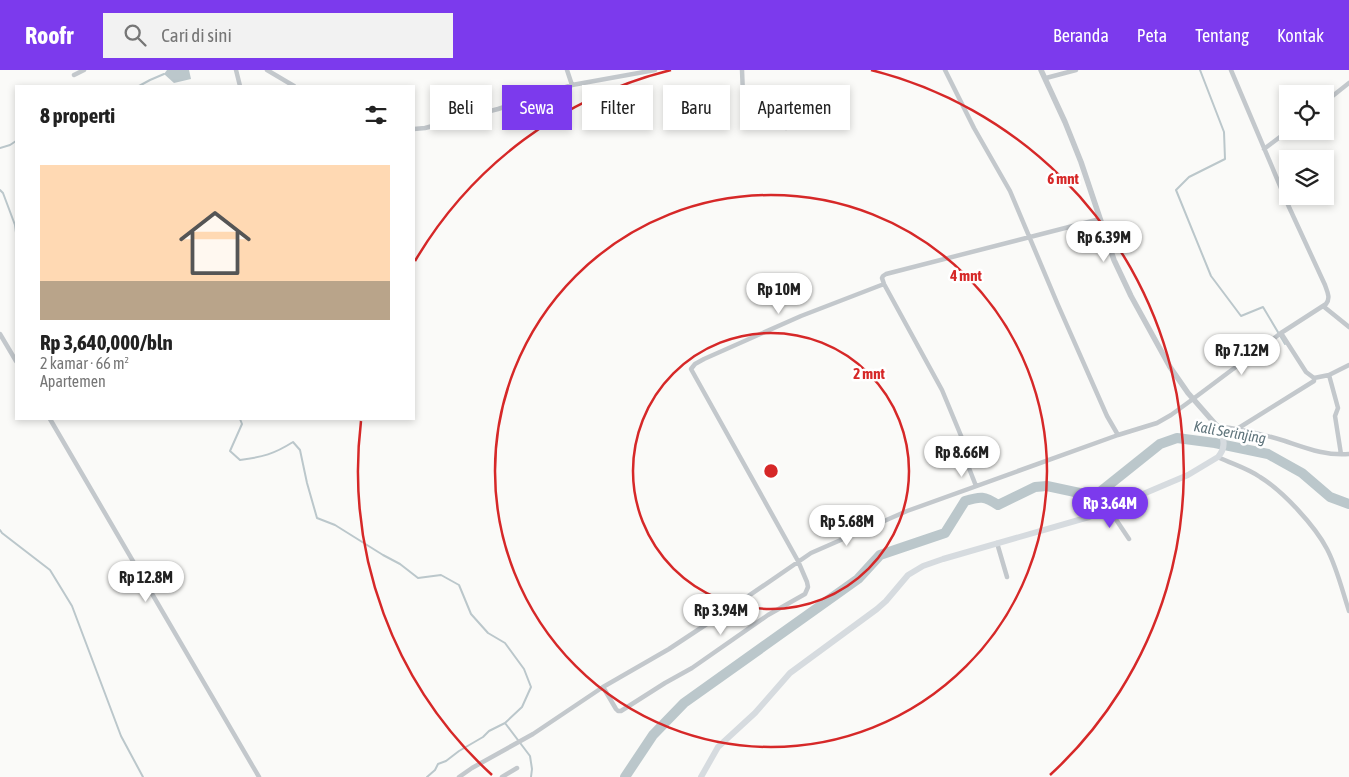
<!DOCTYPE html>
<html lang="id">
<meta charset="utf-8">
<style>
:root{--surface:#fff;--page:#f2f2f2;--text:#222;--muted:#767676;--accent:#7c3aed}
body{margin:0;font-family:"Asap Condensed",sans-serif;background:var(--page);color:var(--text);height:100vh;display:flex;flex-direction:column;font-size:19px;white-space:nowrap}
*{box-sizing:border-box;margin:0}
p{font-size:16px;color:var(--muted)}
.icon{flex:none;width:28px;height:28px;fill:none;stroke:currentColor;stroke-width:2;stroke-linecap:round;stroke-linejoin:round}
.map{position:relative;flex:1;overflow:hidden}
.panel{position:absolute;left:15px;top:15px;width:400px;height:335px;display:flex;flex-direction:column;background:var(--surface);border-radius:0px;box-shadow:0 2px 8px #0003}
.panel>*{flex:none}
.guide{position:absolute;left:430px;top:15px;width:475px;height:45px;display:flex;gap:10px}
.controls{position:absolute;left:1279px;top:15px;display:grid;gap:10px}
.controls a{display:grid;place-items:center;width:55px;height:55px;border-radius:0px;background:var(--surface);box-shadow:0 2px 8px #0003;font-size:25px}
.price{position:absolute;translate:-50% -42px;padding:0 11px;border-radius:18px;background:#fff;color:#222;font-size:16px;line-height:32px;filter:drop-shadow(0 1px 2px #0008)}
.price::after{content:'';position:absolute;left:50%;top:30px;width:15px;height:11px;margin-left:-8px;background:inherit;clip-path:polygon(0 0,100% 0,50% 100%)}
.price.selected{background:var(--accent);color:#fff}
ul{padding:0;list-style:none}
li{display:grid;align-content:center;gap:10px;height:265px;padding:0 25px}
li span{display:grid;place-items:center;height:155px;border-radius:0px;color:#555}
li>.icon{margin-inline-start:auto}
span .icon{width:90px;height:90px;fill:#fffc;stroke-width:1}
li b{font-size:21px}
h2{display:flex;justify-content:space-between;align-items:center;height:60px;padding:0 25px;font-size:21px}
.chip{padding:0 18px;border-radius:0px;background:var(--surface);box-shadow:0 2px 8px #0003;font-size:18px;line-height:45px}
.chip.selected{background:var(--accent);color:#fff}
header{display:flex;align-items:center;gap:30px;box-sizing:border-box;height:70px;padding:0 25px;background:var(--accent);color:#fff}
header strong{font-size:24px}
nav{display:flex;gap:28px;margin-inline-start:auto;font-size:18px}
.search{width:350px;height:45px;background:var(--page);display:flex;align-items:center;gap:12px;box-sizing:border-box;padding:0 18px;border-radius:0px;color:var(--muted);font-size:19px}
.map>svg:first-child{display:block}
.water{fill:#bbc7cb}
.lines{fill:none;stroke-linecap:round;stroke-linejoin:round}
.stream{stroke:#bbc7cb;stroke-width:2}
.river{stroke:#bbc7cb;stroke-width:10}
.minor{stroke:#c3c8cc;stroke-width:4.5}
.tertiary{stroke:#c3c8cc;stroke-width:5.5}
.secondary{stroke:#d6dbdf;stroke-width:6}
.ring{fill:none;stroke:#d62828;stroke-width:2.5}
.labels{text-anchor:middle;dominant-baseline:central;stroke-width:5;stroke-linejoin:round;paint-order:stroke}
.water-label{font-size:15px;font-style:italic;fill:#60757c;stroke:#fff}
.centre{fill:#d62828;stroke:#fff;stroke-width:2.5}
.ring-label{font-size:15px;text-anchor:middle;font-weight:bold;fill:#d62828;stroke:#fff;stroke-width:5;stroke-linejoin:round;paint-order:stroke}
</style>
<header>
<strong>Roofr</strong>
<div class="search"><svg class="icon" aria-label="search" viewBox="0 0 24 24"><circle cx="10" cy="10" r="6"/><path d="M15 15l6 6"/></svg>Cari di sini</div>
<nav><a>Beranda</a><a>Peta</a><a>Tentang</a><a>Kontak</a></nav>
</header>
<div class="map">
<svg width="1349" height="707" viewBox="0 0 1349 707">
<rect width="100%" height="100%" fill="#fafaf8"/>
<path class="water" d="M167,0H189L191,9L174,13L164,4Z"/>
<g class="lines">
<path class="stream" d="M1200,0L1224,62L1225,89L1189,107L1176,120L1211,206L1241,246L1263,237L1285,274
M139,16L150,10L164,4
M0,78L10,75L16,71
M0,120L3,123L15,155L16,163
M240,349L242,354L230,381L240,390C263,387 274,384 293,372L300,380L307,413L317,448L335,455L383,485L400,494L418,508L441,505L459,515L471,544L488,563L505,573L524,599L531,617L522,637L505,653L530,686L532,699L531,707
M0,460L2,463L50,500L72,536L121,666L143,707
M427,707L435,700L438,694L446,691L459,681L483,667L489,661L505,653"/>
<path class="river" d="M625,707L653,665L684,633L858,509L880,485L945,463L965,431C981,426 984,426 998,435L1035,417L1047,416L1089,425L1100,422L1160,374L1177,368L1215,373L1268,384L1302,403L1330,427L1349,434"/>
<path class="minor" d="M236,0L240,16
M267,0L294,16
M567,0L572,15
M742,0L743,25L745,30L749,31L770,28L786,58
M945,0L974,58L1010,121L1058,235L1107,346L1118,365
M74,5L84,0
M1046,8L1076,0
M1325,32L1349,13
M414,59L425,58L498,39L572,15L655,0
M1264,79L1288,61
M1323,236L1349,257
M1281,263L1306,302L1314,308
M0,264L16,291
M1329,305L1338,338L1335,346L1341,384
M50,349L259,707
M1217,356C1240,359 1262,364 1285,371C1306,378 1326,386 1349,384
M1237,359L1314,311V308L1329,305L1349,295
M1218,387C1232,394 1247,398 1260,407C1283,421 1315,456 1327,479C1337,498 1342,520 1349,541
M976,416L967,393L969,385L942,320L884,214L882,208L883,206L886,204L1100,149
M1109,439L1129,469
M997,473L1007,507
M603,617L616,639L618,641H621L665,613L692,598L768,545L805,524L808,517L807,512L798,491L691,299L695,294L704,289L801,246L884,214
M459,707L472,698L533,664L603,617L669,579L728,540L811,483L907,441L1118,365L1157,353L1171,345L1193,329L1281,263L1326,234C1331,228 1327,221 1325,215L1289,137L1231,0
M502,707L517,698"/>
<path class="tertiary" d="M1041,0L1065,52L1081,92L1114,190L1131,226L1170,297L1188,323L1217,356"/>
<path class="secondary" d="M701,707L718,677L755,643L790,603L877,539L886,531L908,505L923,496L943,489L1089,447L1169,413L1188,405L1218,387C1227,377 1224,366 1217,356"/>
</g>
<g class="ring">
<circle cx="771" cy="401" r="138"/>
<circle cx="771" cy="401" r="276"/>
<path d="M492 705A413 413 0 0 1 361 351M415 191A413 413 0 0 1 671 0M871 0A413 413 0 0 1 1050 705"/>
</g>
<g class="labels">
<g class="water-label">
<text transform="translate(1230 362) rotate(10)">Kali Serinjing</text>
</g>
</g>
<circle cx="771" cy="401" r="8" class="centre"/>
<g class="ring-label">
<text x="1063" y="114">6 mnt</text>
<text x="966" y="211">4 mnt</text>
<text x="869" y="309">2 mnt</text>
</g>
</svg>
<div class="controls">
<a><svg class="icon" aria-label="locate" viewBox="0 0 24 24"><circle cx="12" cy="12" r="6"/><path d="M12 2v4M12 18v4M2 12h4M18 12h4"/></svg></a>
<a><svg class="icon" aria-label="layers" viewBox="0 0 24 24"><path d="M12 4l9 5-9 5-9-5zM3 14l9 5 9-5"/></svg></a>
</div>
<b class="price" style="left:1104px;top:193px">Rp 6.39M</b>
<b class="price" style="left:779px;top:245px">Rp 10M</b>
<b class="price" style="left:1242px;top:306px">Rp 7.12M</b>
<b class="price" style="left:962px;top:408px">Rp 8.66M</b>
<b class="price selected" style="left:1110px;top:459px">Rp 3.64M</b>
<b class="price" style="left:847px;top:477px">Rp 5.68M</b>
<b class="price" style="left:146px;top:533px">Rp 12.8M</b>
<b class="price" style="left:721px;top:566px">Rp 3.94M</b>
<div class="guide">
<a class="chip">Beli</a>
<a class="chip selected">Sewa</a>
<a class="chip">Filter</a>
<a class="chip">Baru</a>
<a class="chip">Apartemen</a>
</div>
<section class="panel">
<h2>8 properti<svg class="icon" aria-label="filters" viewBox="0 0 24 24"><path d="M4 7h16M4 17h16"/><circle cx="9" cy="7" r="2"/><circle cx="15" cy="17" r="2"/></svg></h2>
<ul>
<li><span style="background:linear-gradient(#ffd9b3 75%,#b9a48a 0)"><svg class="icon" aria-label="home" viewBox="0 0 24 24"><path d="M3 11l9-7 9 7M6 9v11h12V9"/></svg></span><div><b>Rp 3,640,000/bln</b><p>2 kamar · 66 m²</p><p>Apartemen</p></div></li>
</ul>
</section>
</div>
